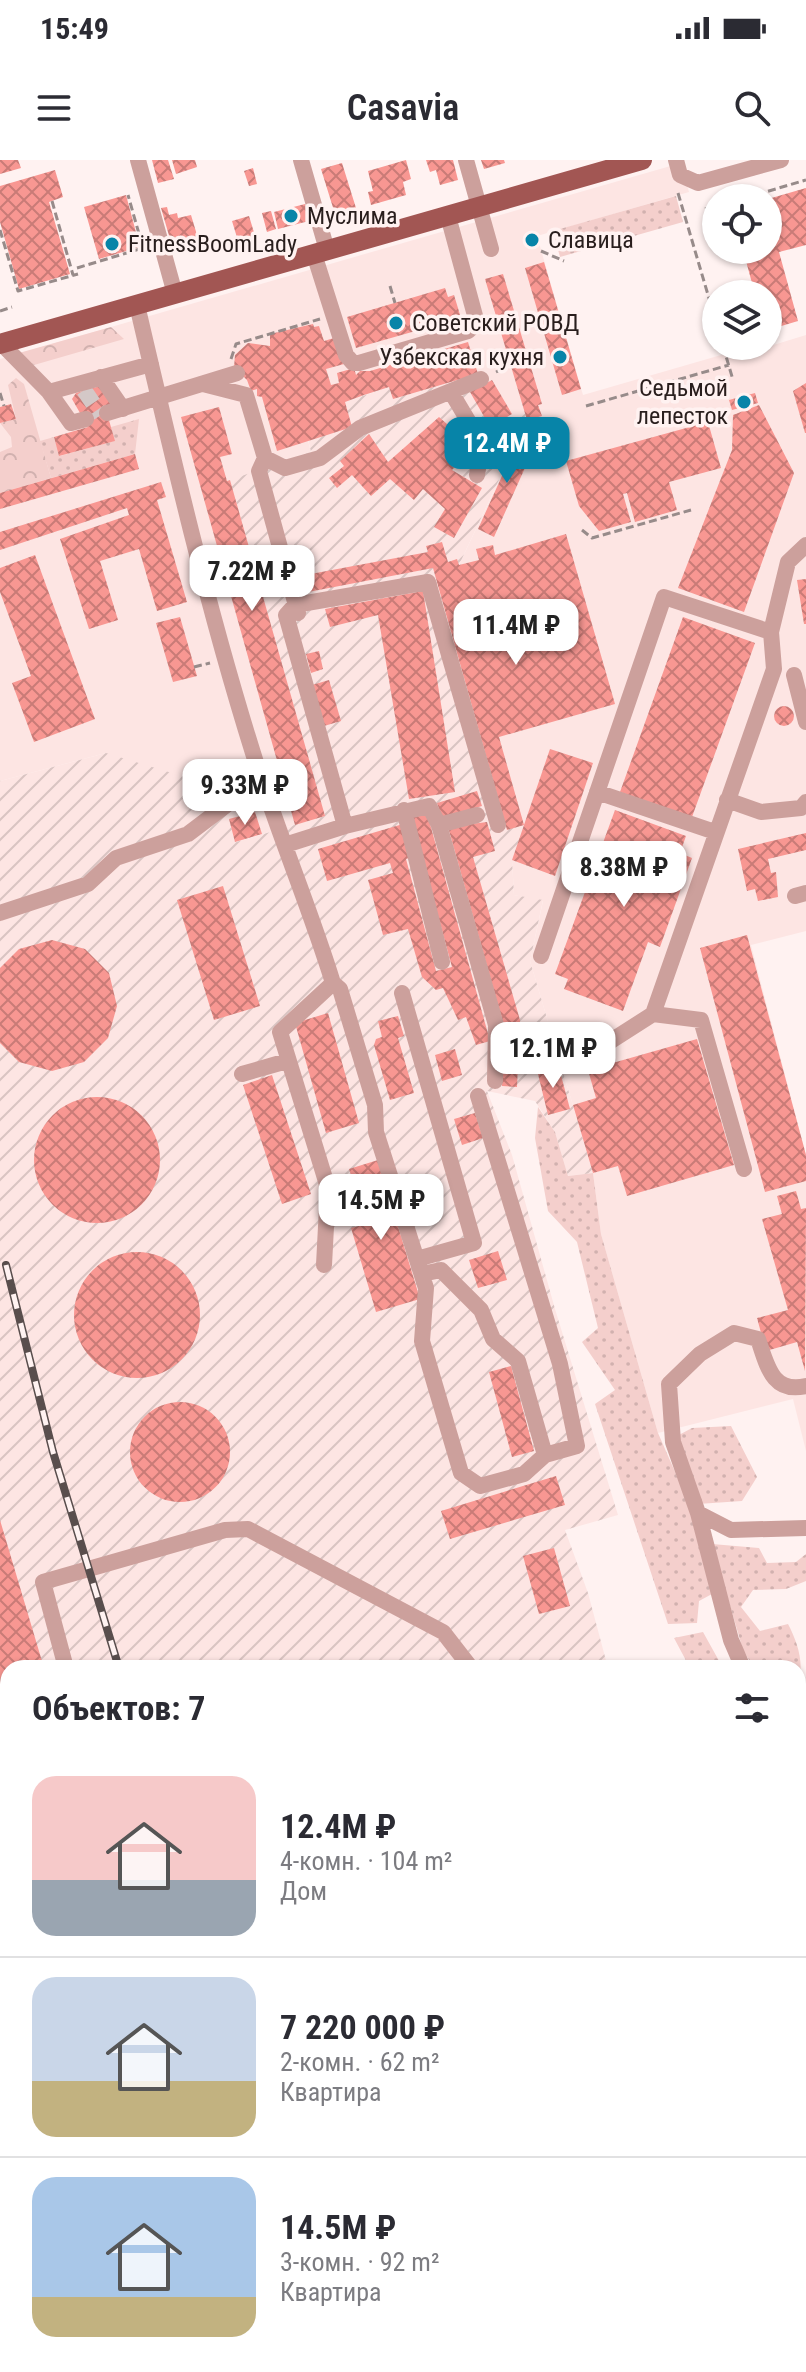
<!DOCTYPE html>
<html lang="ru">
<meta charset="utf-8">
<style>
:root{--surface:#fff;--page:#f7f7f7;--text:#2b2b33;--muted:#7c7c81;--line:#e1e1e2;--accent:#0784a8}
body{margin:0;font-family:"Roboto Condensed",sans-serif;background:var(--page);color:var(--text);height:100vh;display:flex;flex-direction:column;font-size:30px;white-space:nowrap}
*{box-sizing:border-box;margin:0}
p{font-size:26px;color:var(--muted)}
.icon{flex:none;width:44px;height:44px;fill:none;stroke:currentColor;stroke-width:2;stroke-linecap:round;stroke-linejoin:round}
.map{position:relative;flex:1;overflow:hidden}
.sheet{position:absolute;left:0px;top:1500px;width:806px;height:712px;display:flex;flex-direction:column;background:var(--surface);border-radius:24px 24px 0 0;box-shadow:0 2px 6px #0004}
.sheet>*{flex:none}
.buttons{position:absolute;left:702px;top:24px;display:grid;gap:16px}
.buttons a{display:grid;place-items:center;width:80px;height:80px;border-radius:50%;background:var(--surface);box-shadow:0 2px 6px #0004;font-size:40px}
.price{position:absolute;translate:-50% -68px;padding:0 18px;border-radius:16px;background:#fff;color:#222;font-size:26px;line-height:52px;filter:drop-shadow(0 2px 4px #0008)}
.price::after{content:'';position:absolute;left:50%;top:48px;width:24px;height:18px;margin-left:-12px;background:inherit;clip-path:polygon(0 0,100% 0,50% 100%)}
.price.active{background:var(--accent);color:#fff}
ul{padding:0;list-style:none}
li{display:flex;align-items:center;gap:24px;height:200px;padding:0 32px}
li+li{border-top:2px solid var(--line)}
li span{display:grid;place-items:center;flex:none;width:224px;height:160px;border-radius:24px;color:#555}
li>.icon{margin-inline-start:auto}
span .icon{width:96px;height:96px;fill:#fffc;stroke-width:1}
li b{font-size:34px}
h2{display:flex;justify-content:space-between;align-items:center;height:96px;padding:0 32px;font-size:34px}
.status{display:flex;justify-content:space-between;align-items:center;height:56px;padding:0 40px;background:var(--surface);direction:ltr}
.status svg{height:22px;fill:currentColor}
header{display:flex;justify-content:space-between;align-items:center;height:104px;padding:0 32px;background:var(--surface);font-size:36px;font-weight:600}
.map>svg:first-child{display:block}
.built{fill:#fde5e3}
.industrial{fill:url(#industrial-furrows)}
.grass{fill:url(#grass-dots)}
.forest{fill:url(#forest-crowns)}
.building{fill:url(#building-cross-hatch)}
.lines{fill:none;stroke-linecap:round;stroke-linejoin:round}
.minor-tunnel{stroke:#d4c8c7;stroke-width:16;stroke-dasharray:16 8;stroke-linecap:butt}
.path{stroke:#978b8a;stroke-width:3;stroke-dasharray:8 4;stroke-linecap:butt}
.minor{stroke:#cca09c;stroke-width:16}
.major{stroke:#a25653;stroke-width:20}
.rail-casing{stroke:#594e4d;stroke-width:8}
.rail{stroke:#fff2f1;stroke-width:5;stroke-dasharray:15;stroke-linecap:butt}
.poi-dot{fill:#0784a8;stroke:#fff2f1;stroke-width:3}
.labels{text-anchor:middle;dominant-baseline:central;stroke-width:7;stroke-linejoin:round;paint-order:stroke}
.poi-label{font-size:24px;fill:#291e1d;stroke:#fff2f1;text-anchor:start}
</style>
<div class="status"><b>15:49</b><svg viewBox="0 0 49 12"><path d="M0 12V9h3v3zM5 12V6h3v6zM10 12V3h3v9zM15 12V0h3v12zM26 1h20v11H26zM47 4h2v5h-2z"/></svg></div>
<header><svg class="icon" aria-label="menu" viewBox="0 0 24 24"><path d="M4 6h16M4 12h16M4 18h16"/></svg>Casavia<svg class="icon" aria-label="search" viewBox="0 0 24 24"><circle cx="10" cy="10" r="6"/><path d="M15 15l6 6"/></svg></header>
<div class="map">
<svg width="806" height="2212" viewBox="0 0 806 2212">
<defs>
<pattern id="industrial-furrows" width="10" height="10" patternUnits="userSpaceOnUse" patternTransform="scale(2)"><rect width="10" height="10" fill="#fde5e3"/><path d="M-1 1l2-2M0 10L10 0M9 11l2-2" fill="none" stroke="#d9c4c2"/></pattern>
<pattern id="grass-dots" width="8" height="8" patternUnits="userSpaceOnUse" patternTransform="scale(2)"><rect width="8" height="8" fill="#f4cfcc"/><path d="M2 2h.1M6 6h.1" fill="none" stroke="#d1b1af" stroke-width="1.8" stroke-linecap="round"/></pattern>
<pattern id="forest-crowns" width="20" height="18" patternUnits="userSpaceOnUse" patternTransform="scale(2)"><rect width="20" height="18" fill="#f4cfcc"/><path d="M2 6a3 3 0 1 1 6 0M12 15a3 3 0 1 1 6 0" fill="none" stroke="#d1b1af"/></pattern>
<pattern id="building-cross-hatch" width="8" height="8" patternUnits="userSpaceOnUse" patternTransform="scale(2)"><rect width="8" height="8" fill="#f89792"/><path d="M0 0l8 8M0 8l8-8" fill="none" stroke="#c97b77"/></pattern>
</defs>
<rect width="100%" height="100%" fill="#fff2f1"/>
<path class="built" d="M681,3L689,32L537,76L583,235L735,191L738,196L806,175V771L751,785L806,995V1291L793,1239L658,1273L601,1074L593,1013L530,801L543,741L514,735L512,700L462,449L459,405L527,261L512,255L490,267L470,232L393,239L389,228L364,235L308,280L311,293L325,656L235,682L106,593L0,621V199Z"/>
<path class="industrial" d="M478,214L470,232L490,266L524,249L527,260L459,405L462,449L524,665L512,700L514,735L543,740L530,801L593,1013L568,1016L555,972L535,941L487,931L512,995L555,1149L618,1355L565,1370L588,1433L608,1508H8V2204H699L690,2212H0V621L106,593L218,627L236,682L325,656L230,320L311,292L308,279L345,242L389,227L393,239Z
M798,1768L800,1775L806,1774V2104L798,2111Z
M806,2151V2212H743L751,2204H798V2158Z"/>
<path class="grass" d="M676,36L683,62L560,97L553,71Z
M139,259L135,294L51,318L40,281L54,277L60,296L114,281L111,267Z
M538,947L555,972L568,1016L593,1013L601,1074L658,1273L690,1346L712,1434L699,1441L697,1463L668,1464L595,1244L615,1230L582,1182L598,1168L577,1082L548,1051L535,978Z
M731,1266L757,1317L742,1341L698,1344L677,1276L692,1268Z
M712,1384L759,1388L767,1403L796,1402L806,1394V1421L786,1429L753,1430L741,1447L760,1471L788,1464C797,1481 805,1504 798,1522V1508H754L743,1490Z
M703,1472L723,1508H690L674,1478Z
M798,1572L806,1577V1667L798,1657Z
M798,1676L806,1685L803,1771L798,1751Z"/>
<path class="forest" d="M111,167L124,179L34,205L19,193Z
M16,218L24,224L51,318L0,333V292L12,287L11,277L0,263L16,259L8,225Z"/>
<path class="building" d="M0,0H18L21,8L0,14Z
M152,0H168L174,19L158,23Z
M172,0H195L197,7L176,14Z
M406,0L411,19L403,22L406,35L371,45L368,32L373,31L368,11Z
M426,0H453L458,20L440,25L436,10L430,12Z
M481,0H504L505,3L484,9Z
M342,3L356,48L335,54L321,9Z
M253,8L257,24L249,26L244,11Z
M55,10L63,37L49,42L70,114L19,129L0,62V26Z
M806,28V85L779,92L798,161L768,170V134H755L743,90H768V39Z
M126,35L140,87L99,99L84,47Z
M305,44L309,61L278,69L274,52Z
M167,47L169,55L177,53L178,58L191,55L200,85L177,92L174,78L170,79L161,48Z
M271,51L276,69L267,72L262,53Z
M249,56L256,79L239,84L232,61Z
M544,102L581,229L562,235L525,108Z
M503,114L542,244L538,245L542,256L527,260L485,119Z
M445,128L448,137L454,135L461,158L356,188L347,157Z
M313,164L314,167L319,166L324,181L334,178L344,204L326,209L331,225L339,223L337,213L354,208L356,215L360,211H370L468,182L478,214L393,239L389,227L364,235L345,242L352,267L277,291L262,237L257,236V229L251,231L247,220L234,207L235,195L248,183L270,186V174Z
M492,220L512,254L490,267L470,232Z
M806,223V273H805L793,231Z
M100,226L111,243L106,250L115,281L59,296L54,277L88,267L72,239L76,233Z
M755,233L758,243L732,250L729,240Z
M11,244L16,259L0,263V247Z
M759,245L794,313L744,452L678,428L732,290L733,255Z
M219,247L232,294L220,297L227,321L230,320L325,656L295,665L181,257Z
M439,257L473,287L452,310L482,328L454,378L434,367L445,349L423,329L414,340L390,319L371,336L352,315L337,328L329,318L344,306L340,301L369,274L388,302Z
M708,262L721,308L669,322L677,350L635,362L627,333L623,334L631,362L599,371L579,346L566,301Z
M521,274L537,281L494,377L478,369Z
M135,294L139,309L0,349V333Z
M161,322L166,337L157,340L187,442L157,451L139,389L100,401L118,460L89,469L60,379L129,355L127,348L0,390V372Z
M566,374L615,544L499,577L524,665L550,589L593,603L555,716L512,700L524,665L507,670L433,408L303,433L300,416L428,392L426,386L442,382L448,402L457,399L459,405L479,400L476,389L493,385L495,395Z
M35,395L95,559L34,582L12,523L31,516L0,432V408Z
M806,419V464H804L797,420Z
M423,431L455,632L409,639L378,455L330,467L325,449Z
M180,457L197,516L173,522L156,463Z
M683,457L755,483L692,657L620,632Z
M319,491L323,509L311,513L306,494Z
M329,520L341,561L324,566L312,525Z
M774 556a10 10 0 1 1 20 0a10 10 0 1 1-20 0Z
M240,606L243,618L227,622L224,610Z
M477,631L482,646L442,658L437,643Z
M615,650L686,676L680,693L692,698L660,787L648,782L623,851L564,829L568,819L555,814Z
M255,652L262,674L235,682L229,659Z
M427,653L490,881L476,885L466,857L458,860L443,828L436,830L422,817L408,769L383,775L368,720L393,713L390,703L327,721L318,689L403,664L412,697L406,699L436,811L452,807L411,657Z
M487,662L495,691L473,697L520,860L517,927L502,926L503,863L448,667Z
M806,673V690L768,699L771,713L776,712L778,737L758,741L755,729L747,731L738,689Z
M223,726L260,846L214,860L177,740Z
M747,775L806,995V1021L765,1032L700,788Z
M52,780L85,789L109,813L117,846L108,878L84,902L52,911L19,902L0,883V808L19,789Z
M328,853L359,963L326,973L295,863Z
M398,856L404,876L398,878L414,933L390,940L374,885L376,879L382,877L378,861Z
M697,879L734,1005L627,1036L618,1006L593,1013L573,945L596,938L588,910Z
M455,889L462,915L442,921L435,895Z
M558,904L570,949L548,955L537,910Z
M272,915L311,1034L282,1044L243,925Z
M34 1000a63 63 0 1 1 126 0a63 63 0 1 1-126 0Z
M475,953L483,978L462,985L454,959Z
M378,1000L420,1139L376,1152L351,1068L366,1064L349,1009Z
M796,1031L801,1049L806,1048L805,1211L797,1182L766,1191L757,1158L788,1150L762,1059L782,1054L777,1036Z
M498,1091L507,1120L478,1128L469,1100Z
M74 1155a63 63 0 1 1 126 0a63 63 0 1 1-126 0Z
M511,1206L534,1291L512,1297L489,1212Z
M130 1292a50 50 0 1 1 100 0a50 50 0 1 1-100 0Z
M556,1316L565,1345L450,1379L441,1351Z
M0,1360L44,1508H8V1791L0,1793Z
M554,1388L570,1446L539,1454L523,1396Z
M7,1817L8,1853L0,1856V1819Z
M798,1846L806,1852V1988L798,1994Z
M8,1900V1999H7L0,1974V1902Z
M8,2015V2066L0,2069V2017Z"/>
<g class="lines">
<path class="minor-tunnel" d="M84,230L101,255"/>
<path class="path" d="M678,33L716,162
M745,38L806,20
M52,41L73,115
M705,49L716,46
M0,70L18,131L78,114
M541,91L564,101
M77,108L143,88L128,35
M390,126L395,143
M0,151L12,147
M723,186L733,220
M231,199L236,184L320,159
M496,212L511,205
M0,233L4,246
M586,246L729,205
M582,370L592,378L691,350
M194,507L210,503
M798,2039L806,2030
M646,2212L653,2204
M792,2212L806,2199"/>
<path class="minor" d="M138,0L175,134
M301,0L327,90
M466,0L491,89
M676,0L680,15L698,23L781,0
M314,94L346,195L353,203H359L468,171L477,163L448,56
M137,145C172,295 207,446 253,593C277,671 309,745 333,823L340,829L375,945L376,972L426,1128L422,1181L461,1313L480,1326L524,1314L545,1295L577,1286L560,1204L478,936
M1,183L49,232L71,263L86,259
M101,217L123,249
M203,224L246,235L265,298L259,311L298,453
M49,232L151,204
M451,232L482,284L477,315
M107,253L237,213
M265,298L285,308L320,298L360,268L481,219
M794,515L806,562
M597,632L715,672
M727,640L761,652L801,648L806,642
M404,650L442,802
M439,665L477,655
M345,666L286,455L295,445L428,422L498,665
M285,685L345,666L429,646L439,665L496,865L495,921
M795,736L806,733
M0,753L88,724L116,698L188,674L229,643L265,629
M541,796L664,437L771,472
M402,833L474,1083L417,1099
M653,854L701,860L744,1009
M578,902L653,854L774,509L771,472L788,402L806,385
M242,914L287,901
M324,1105L328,1028L280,872L333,823
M422,1114L441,1110L481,1150L493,1179L518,1201L545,1295
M806,1226C772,1234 767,1205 758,1179L734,1173L700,1194L669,1224L673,1282L698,1353L731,1370L806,1368
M698,1353L731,1480L743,1508
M66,1508L43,1422L225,1370L248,1369L443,1472L471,1508
M798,1539L806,1542
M0,1879H8"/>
<path class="major" d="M0,184L642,0
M798,2134L806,2126
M718,2212L726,2204"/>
<g class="rail-casing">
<path id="rail" d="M6,1105L53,1292L119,1508
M313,2204L316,2212"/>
</g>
<use href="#rail" class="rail"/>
</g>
<g class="poi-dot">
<circle cx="291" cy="56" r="8"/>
<circle cx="532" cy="80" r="8"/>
<circle cx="112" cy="84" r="8"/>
<circle cx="396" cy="163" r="8"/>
<circle cx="560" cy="197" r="8"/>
<circle cx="744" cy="242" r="8"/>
</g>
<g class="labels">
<g class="poi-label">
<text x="307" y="56">Муслима</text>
<text x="548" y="80">Славица</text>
<text x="128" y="84">FitnessBoomLady</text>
<text x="412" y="163">Советский РОВД</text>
<text x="544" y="197" text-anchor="end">Узбекская кухня</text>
<text x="728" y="228" text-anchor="end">Седьмой<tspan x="728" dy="28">лепесток</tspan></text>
</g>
</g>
</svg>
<div class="buttons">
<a><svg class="icon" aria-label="locate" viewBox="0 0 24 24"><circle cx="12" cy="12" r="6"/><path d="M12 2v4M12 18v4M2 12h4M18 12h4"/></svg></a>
<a><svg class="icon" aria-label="layers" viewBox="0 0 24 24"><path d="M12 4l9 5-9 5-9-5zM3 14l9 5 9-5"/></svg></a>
</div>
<b class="price active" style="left:507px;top:325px">12.4M ₽</b>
<b class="price" style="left:252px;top:453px">7.22M ₽</b>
<b class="price" style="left:516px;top:507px">11.4M ₽</b>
<b class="price" style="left:245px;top:667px">9.33M ₽</b>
<b class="price" style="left:624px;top:749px">8.38M ₽</b>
<b class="price" style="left:553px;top:930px">12.1M ₽</b>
<b class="price" style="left:381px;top:1082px">14.5M ₽</b>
<section class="sheet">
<h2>Объектов: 7<svg class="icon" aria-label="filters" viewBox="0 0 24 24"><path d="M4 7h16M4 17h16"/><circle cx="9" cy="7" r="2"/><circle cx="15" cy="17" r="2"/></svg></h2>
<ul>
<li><span style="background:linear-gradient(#f6c9c9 65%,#9aa5b1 0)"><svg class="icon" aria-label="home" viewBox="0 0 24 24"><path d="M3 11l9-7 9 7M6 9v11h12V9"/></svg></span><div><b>12.4M ₽</b><p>4-комн. · 104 m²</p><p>Дом</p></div></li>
<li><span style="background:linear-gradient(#c9d6e8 65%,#c2b280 0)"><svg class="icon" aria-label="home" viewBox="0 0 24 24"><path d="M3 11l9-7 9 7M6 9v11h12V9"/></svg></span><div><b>7 220 000 ₽</b><p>2-комн. · 62 m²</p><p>Квартира</p></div></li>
<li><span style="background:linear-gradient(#a9c7e8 75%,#c2b280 0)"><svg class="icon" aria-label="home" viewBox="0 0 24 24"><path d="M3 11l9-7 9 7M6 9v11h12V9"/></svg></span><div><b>14.5M ₽</b><p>3-комн. · 92 m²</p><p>Квартира</p></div></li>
</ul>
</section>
</div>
